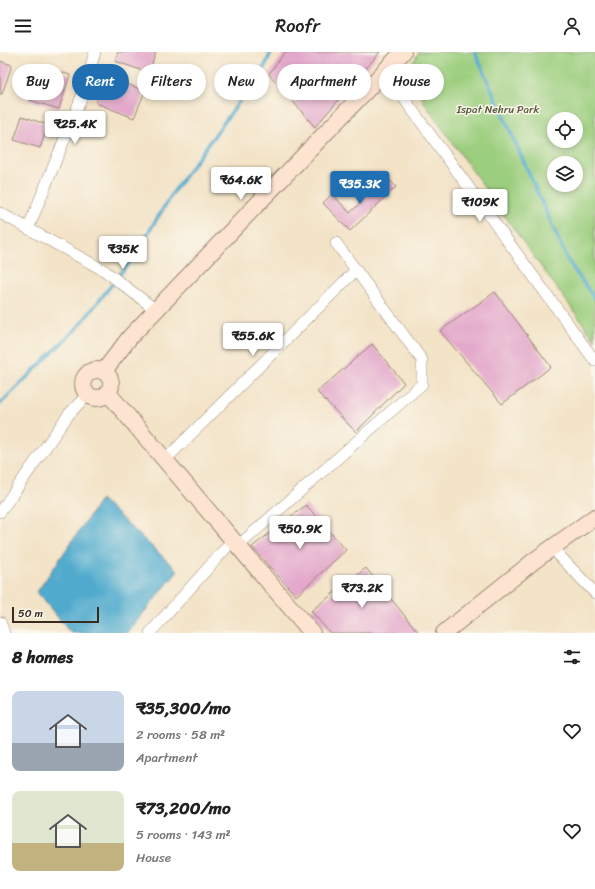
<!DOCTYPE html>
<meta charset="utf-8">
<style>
:root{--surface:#fff;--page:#f2f2f2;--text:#222;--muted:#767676;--accent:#1f6fb2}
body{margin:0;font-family:Sriracha,sans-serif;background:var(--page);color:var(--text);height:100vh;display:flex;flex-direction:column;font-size:15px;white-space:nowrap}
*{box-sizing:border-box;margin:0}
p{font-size:13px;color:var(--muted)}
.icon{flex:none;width:22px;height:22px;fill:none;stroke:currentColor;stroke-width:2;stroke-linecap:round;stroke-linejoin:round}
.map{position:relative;height:581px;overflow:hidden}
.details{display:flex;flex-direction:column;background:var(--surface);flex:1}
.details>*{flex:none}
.hud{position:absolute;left:12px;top:12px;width:571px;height:36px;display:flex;gap:8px}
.controls{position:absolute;left:547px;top:60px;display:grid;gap:8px}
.controls a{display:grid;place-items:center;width:36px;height:36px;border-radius:50%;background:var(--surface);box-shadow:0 2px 6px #0003;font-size:20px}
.scale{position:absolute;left:12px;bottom:10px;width:87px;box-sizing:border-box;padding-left:4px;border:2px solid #3b2a1e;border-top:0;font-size:11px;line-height:14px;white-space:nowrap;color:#3b2a1e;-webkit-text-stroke:3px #fbf7ec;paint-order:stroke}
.price{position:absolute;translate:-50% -34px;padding:0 9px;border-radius:4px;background:#fff;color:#222;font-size:13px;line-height:26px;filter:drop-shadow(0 1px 2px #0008)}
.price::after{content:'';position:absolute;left:50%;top:24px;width:12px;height:9px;margin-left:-6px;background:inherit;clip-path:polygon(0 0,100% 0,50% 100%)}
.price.on{background:var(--accent);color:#fff}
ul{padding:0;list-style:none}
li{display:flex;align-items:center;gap:12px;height:100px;padding:0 12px}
li span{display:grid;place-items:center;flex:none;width:112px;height:80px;border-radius:8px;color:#555}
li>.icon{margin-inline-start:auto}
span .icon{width:48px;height:48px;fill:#fffc;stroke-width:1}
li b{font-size:17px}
h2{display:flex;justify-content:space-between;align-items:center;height:48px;padding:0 12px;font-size:17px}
.tag{padding:0 14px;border-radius:18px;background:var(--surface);box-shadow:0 2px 6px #0003;font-size:14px;line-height:36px}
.tag.on{background:var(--accent);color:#fff}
header{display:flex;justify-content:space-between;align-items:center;height:52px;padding:0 12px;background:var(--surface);font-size:18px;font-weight:600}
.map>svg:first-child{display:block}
.green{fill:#9bce7e;stroke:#6b7c4e;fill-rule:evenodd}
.water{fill:#4faacd;stroke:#456a76}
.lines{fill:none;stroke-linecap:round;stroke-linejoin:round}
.stream{stroke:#4faacd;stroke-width:3.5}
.building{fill:#e3a8cb}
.street-casing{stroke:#978672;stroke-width:12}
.secondary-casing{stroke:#978672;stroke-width:18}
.street{stroke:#fff;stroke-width:11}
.secondary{stroke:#fde4d1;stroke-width:16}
.labels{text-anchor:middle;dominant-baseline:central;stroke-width:3;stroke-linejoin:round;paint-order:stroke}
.park-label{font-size:11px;fill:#585b3b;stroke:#fbf7ec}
</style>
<header><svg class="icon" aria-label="menu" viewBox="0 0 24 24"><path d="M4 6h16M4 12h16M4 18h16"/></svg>Roofr<svg class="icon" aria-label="person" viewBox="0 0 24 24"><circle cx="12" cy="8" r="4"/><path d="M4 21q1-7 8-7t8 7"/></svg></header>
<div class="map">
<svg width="595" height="581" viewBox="0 0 595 581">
<rect width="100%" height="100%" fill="#fbf7ec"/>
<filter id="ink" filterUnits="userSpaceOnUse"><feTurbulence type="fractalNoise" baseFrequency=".025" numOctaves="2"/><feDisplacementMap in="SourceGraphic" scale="8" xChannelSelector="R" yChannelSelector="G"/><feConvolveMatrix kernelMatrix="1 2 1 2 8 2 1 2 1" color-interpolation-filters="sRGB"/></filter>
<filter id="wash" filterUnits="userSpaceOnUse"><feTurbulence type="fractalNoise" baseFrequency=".012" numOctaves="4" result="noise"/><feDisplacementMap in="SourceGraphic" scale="16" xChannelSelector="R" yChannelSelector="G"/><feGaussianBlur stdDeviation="0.9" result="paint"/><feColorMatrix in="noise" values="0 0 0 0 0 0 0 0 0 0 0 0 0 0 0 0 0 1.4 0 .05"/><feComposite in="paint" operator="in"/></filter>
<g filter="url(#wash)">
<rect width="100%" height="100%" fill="#f3e3c7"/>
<path class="green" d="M419,0H595V288L529,198L425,52L409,18ZM554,67H576V89H554ZM554,111H576V133H554Z"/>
<path class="water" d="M101,447L178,519L127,581H72L68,578L37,540Z"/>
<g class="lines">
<path class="stream" d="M475,0L568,209L595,247
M0,352L79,274L132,207L174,139L265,14L271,0"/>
</g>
<g id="blocks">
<path class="building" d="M118,0H156L149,21L115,9Z
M285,0H380L315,75L269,22Z
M0,9L12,13L2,42H0Z
M39,13L70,23L59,57L29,48Z
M106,24L145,39L134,66L96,51Z
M22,64L48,73L40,96L14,88Z
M387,125L396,135L350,179L323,151L332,142L350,161Z
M495,240L551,315L502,352L440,279Z
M372,292L404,331L356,380L317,340Z
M306,453L346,498L296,544L252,495Z
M366,516L418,580L417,581H330L311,559Z"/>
</g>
</g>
<g filter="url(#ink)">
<use href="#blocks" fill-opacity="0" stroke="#978672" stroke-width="1"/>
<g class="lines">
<g class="street-casing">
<path id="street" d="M384,19L595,309
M0,161L105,219L156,258
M28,177L82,44L95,0
M165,408L356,218
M0,460L69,362L87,343
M238,494L422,332V308L336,191
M552,496L595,541
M0,570L4,581
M150,581L233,488"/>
</g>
<g class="secondary-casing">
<path id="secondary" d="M83 332a14 14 0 1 1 28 0a14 14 0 1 1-28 0Z
M104,319L130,285L403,0
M108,341L312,581
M444,581L535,508L595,465"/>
</g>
<use href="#street" class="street"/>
<use href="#secondary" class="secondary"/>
</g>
</g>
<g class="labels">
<g class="park-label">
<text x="498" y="57">Ispat Nehru Park</text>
</g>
</g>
</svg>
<div class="controls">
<a><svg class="icon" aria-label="locate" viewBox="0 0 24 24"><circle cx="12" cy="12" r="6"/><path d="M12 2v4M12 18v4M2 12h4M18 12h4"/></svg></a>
<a><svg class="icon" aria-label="layers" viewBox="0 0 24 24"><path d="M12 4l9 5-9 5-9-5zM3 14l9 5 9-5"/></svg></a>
</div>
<div class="scale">50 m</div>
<b class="price" style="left:75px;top:93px">₹25.4K</b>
<b class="price" style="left:241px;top:149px">₹64.6K</b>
<b class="price on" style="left:360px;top:153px">₹35.3K</b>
<b class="price" style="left:480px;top:171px">₹109K</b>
<b class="price" style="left:123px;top:218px">₹35K</b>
<b class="price" style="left:253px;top:305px">₹55.6K</b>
<b class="price" style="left:300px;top:498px">₹50.9K</b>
<b class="price" style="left:362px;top:557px">₹73.2K</b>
<div class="hud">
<a class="tag">Buy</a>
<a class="tag on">Rent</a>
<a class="tag">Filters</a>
<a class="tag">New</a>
<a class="tag">Apartment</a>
<a class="tag">House</a>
</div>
</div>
<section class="details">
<h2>8 homes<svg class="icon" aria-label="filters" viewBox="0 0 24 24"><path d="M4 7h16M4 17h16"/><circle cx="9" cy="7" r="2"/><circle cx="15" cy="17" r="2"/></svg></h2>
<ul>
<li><span style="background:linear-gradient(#c9d6e8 65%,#9aa5b1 0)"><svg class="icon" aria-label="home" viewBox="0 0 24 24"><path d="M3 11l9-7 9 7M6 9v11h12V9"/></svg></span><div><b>₹35,300/mo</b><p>2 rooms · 58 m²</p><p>Apartment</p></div><svg class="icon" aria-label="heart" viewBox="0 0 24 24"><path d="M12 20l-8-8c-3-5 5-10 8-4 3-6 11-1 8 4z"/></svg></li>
<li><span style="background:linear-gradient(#dfe7d0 65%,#c2b280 0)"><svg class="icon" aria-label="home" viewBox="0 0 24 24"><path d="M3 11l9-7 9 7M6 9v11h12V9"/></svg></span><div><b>₹73,200/mo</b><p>5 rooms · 143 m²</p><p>House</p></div><svg class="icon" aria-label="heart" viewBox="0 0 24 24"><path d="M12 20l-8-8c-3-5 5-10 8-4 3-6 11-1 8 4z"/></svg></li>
</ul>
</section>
